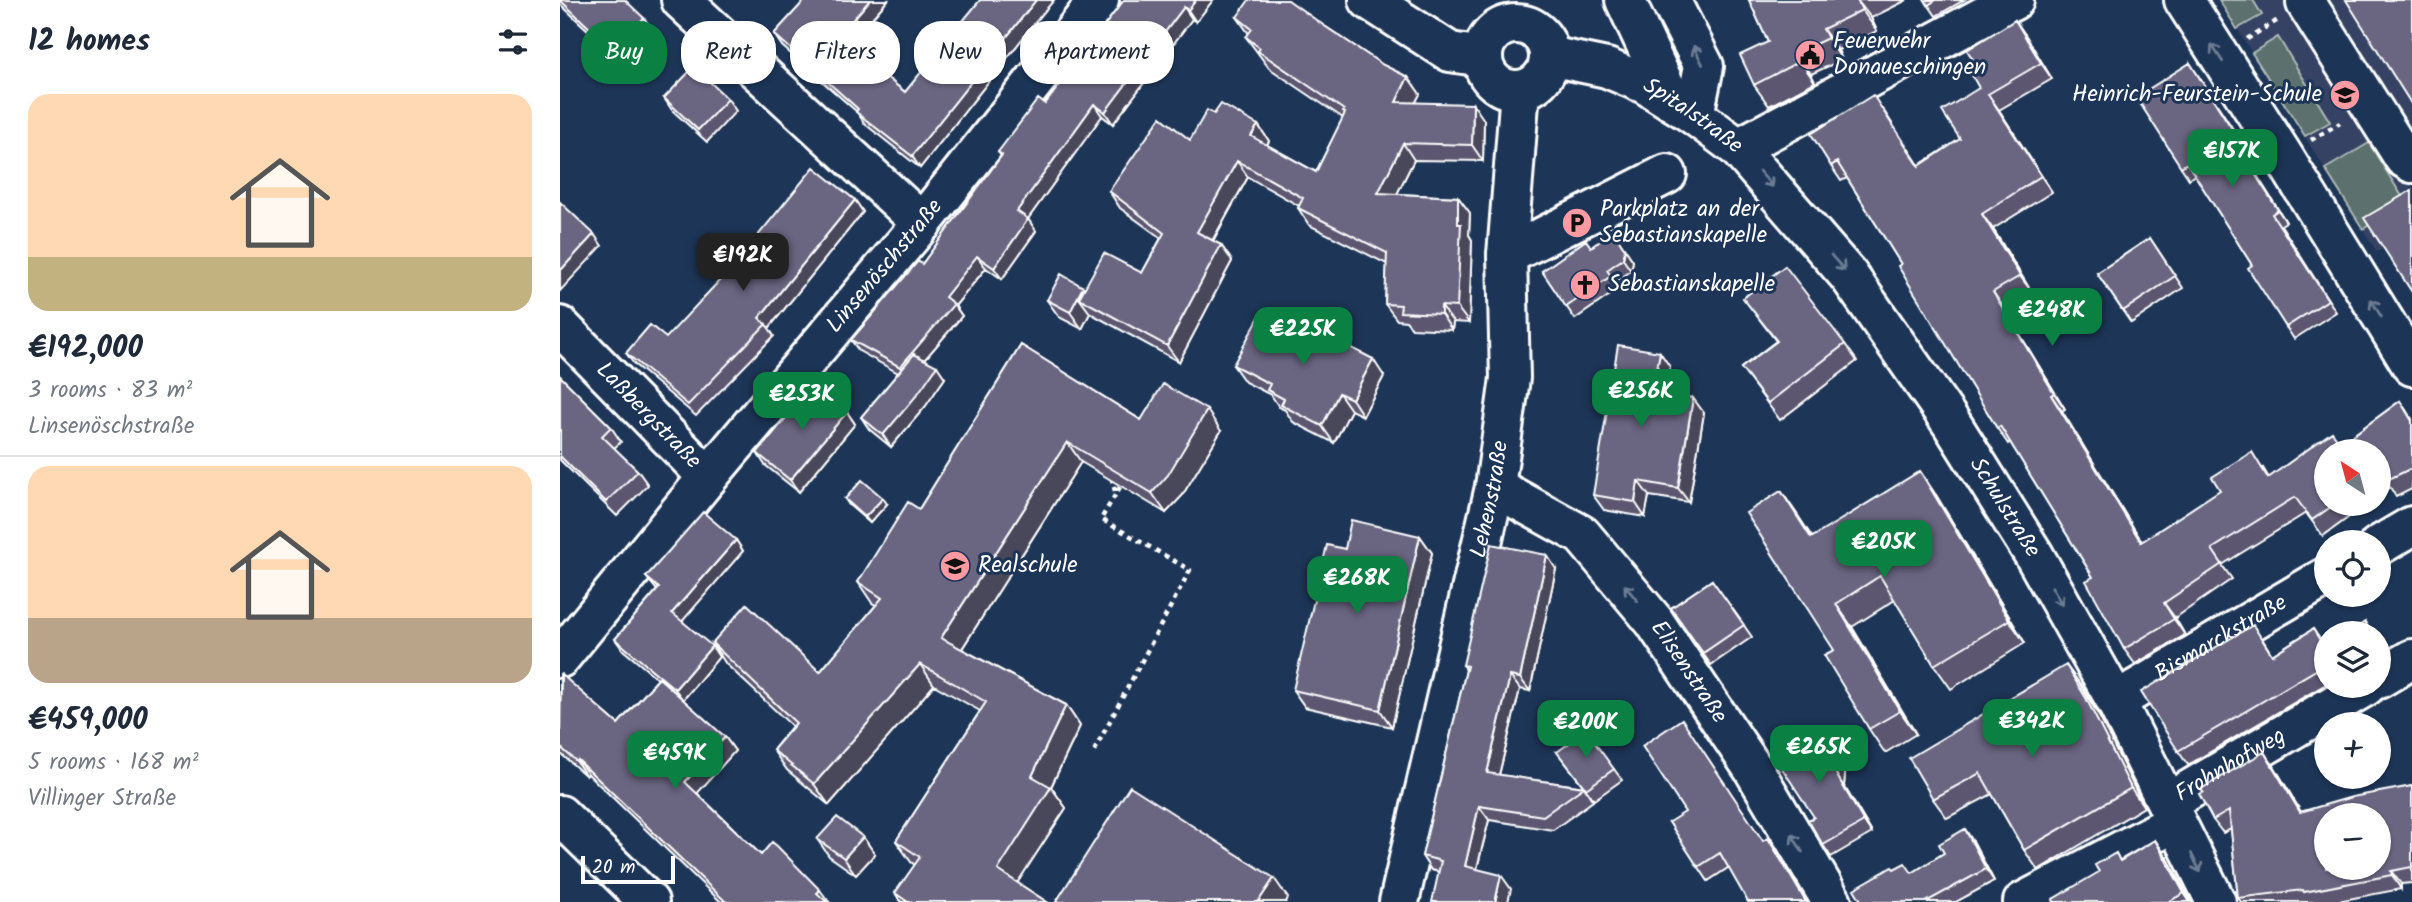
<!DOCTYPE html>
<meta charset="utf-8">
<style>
:root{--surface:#fff;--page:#f6f6f7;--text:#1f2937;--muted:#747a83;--line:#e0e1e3;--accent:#0b8043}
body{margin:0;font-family:Kalam,sans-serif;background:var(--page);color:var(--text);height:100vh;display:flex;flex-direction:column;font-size:26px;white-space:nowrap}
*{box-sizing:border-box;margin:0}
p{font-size:23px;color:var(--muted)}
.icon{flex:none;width:38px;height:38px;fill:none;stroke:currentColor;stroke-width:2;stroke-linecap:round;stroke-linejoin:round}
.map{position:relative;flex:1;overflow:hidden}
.details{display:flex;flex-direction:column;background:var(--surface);width:560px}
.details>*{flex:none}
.hud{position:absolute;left:21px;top:21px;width:665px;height:63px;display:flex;gap:14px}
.needle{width:46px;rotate:324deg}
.buttons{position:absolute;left:1754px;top:439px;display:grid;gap:14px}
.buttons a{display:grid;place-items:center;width:77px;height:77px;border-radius:50%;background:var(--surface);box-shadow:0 2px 5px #0004;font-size:35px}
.scale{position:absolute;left:21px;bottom:18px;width:94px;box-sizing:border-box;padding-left:7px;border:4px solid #fff;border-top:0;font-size:19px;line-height:24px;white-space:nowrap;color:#fff;-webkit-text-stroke:5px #1d3557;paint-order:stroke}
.price{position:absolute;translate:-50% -60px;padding:0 16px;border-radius:14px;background:var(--accent);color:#fff;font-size:23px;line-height:46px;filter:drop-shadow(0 2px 4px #0008)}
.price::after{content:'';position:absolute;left:50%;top:42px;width:21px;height:16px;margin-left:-10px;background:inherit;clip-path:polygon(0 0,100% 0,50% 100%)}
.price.current{background:#222;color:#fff}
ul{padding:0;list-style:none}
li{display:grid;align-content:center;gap:14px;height:371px;padding:0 28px}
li+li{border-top:2px solid var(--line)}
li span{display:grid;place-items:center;height:217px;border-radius:21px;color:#555}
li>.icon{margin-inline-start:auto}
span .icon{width:126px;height:126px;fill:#fffc;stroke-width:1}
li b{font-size:30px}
h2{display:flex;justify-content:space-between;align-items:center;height:84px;padding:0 28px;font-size:30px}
.chip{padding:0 24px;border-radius:28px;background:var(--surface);box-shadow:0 2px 5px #0004;font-size:24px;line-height:63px}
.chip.current{background:var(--accent);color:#fff}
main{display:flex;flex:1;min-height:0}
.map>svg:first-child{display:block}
.built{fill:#344364}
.green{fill:#5b716d;stroke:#adb8b6;stroke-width:2}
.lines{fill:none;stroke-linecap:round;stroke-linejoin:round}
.minor-casing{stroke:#fff;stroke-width:44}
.path{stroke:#fff;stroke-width:4.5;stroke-dasharray:5 5;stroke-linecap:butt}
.minor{stroke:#1d3557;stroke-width:38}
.wall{fill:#5b576f;stroke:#fff;stroke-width:2}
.shaded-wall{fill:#4a475a;stroke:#fff;stroke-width:2}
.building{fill:#6a6581;stroke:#fff;stroke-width:2;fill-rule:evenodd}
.oneway{stroke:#6c7c92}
.labels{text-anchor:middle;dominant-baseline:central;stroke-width:6;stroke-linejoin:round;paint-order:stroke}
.poi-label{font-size:23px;fill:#fff;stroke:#1d3557;text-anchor:start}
.street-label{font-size:23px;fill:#fff;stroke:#1d3557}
</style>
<main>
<section class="details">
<h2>12 homes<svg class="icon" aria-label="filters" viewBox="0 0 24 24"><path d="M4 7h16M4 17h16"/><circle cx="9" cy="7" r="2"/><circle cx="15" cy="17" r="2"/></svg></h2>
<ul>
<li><span style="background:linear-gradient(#ffd9b3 75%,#c2b280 0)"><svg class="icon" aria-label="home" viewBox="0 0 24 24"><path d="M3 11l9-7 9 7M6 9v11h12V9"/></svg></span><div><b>€192,000</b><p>3 rooms · 83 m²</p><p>Linsenöschstraße</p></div></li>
<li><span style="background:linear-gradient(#ffd9b3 70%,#b9a48a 0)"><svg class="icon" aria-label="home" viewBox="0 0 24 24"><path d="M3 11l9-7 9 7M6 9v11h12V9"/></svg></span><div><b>€459,000</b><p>5 rooms · 168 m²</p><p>Villinger Straße</p></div></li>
</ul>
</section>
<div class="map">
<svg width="1852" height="902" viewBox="0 0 1852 902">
<rect width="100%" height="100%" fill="#1d3557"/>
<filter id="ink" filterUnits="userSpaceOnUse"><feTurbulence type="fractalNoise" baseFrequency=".0143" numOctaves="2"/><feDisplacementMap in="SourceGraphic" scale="14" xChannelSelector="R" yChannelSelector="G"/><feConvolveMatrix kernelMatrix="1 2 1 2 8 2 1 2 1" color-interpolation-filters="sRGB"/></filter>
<g filter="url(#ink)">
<path class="built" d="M1659,0H1852V232L1817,252Z"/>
<path class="green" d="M1659,0H1693L1702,15L1677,29Z
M1718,37L1770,122L1745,136L1692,53Z
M1809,143L1846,203L1803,229L1765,169Z"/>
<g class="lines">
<g class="minor-casing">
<g id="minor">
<path d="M121,0L362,223"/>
<path d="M809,0L890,52L923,57"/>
<path d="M1065,0L1112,101"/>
<path d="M1110,0L1144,66L1134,115"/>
<path d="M1624,0L1722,154L1852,366"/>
<path d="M1746,3L1844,158L1852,163"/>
<circle cx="956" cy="57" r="33"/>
<path id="s1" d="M989,56L1047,68L1085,84L1134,115L1178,148L1289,276L1392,424L1474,555L1556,701L1656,902"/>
<path d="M1178,148L1454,0"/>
<path d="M947,255L1107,174"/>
<path id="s2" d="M0,326L148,477"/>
<path id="s3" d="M935,487L1022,535L1094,621L1194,770L1272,902"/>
<path d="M1818,546L1852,526"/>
<path id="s4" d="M0,658L148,477L362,223L539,0"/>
<path d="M1818,679L1852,659"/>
<path id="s5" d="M1556,701L1766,577"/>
<path id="s6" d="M1607,803L1806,686"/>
<path d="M0,815L89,902"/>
<path id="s7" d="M839,902L935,487L950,378L947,255L960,90"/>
<path d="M1463,902L1616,822"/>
</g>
</g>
<path class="path" d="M1687,39L1718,20
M1751,140L1780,123
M554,478L552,480L556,495
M534,751L630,570L541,519L560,487"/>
<use href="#minor" class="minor"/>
</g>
<path class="wall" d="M0,0L84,18L92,30L62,62L0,4Z
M245,0H328L291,43L302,58L345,92L474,24L360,168L305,124L297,112L222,46L214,34Z
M564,0H653L636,22L632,19L553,124L542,116L468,219L476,231L442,279L426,268L395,306L402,316L365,359L385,378L365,407L331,447L309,429L301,417L338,373L299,351L291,340L362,264L441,156L438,152L485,104Z
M1189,0H1347L1311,18L1317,31L1278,50L1282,60L1251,74L1255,82L1209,106L1194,85L1208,42Z
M1365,0H1404L1376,16Z
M677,17L766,27L823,65L848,77L860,94L855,103L924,120L923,161L854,160L837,194L898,197L910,213L909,235L912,240L909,323L893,322L892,330L852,328L846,321L837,320L825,304L827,264L749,225L738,208L739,206L688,177L653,241L661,245L672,261L619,362L530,313L522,329L499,317L487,300L523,287L524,288L582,273L601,238L560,208L549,191L630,140L654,114L698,125L709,141L707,145L756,172L783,118L709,68L686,37L689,34Z
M1455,20L1466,36L1492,79L1439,110L1492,192L1433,229L1471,291L1444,308L1505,409L1502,411L1582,542L1703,468L1709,478L1781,444L1840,401L1852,419V489L1836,497L1830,487L1818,496V452L1766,504H1807L1763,536L1746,513L1662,565L1672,579L1615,618L1625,635L1575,664L1564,649L1533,577L1450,442L1448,444L1437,428L1341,264L1287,178L1281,181L1271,166L1324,111L1359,165L1400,139L1419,88L1417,66Z
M1630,63L1683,144L1679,147L1726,222L1721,225L1776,312L1734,339L1726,327L1692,265L1635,175L1629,179L1621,167Z
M104,98L168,99L176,111L147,142L112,110Z
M295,200L303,212L209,328L214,336L136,416L74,364L66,353L106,338Z
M1590,238L1623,288L1571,323L1537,273Z
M1059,240L1073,261L1071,271L1055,282L1060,288L1015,319L982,271L1031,247Z
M1183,298L1285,344L1297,361L1220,420L1181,368L1216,341Z
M733,334L824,376L803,416L791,410L774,443L733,422L725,410L719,407L711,395L685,382L673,365Z
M461,345L581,420L661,431L622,496L606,513L521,462L402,649L506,705L520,726L491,787L506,808L457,883L487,902H341L335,893L355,865L351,862L336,841L420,711L374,685L269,805L227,770L213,750L232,726L166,664L152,643L260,672L316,605L312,603L298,582L359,509Z
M1110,367L1106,393L1144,413L1129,502L1089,496L1085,517L1044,510L1033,495Z
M0,376L51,427L61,442L54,448L78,471L88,485L57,516L0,460Z
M287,412L295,424L239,492L205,465L197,453Z
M1221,491L1252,537L1376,495L1465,643L1391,689L1374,665L1335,600L1292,627L1356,734L1325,753L1309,729L1274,650Z
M285,499L327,504L310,523L289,505Z
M860,536L872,553L832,727L745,707L733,690L785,549Z
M176,540L183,551L122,621L159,657L123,700L165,737L175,751L137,793L201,855L269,902H161L28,774L26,776L0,753V675L58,724L98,679L63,650L55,639L97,590L86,577Z
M996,569L970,691L960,689L939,775L1024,787L1033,801L993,830L929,820L917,869L951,889L871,870L862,856L906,670L903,665Z
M1152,580L1192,637L1151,665L1111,608Z
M1753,629L1766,648V684L1628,765L1618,751L1703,640L1712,655Z
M1818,642L1823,650L1818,654Z
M1520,684L1540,718L1584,807L1478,870L1464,850L1432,794L1387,818L1373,799Z
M997,752L1054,769L1062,780L1034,800Z
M1714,766L1741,812L1852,786V883L1841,884V889L1773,902H1681L1678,898L1671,829L1663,833L1653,820Z
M1285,775L1284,786L1312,833L1271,857L1263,845L1254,817Z
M1109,822L1203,841L1208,838L1217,853L1168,868L1148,881Z
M303,837L315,854L296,875L269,856L257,839Z
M1595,840L1608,859L1631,902H1494L1560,860Z
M1413,841L1434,881L1396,902H1302L1334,869L1352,873L1384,853Z"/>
<path class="shaded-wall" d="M310,0H328L288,45L280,34Z
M476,0H494L474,24L360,168L352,156Z
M636,0H653L636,22L628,10Z
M1297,0L1311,18L1317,31L1302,10Z
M624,7L632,19L553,124L545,112Z
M1455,20L1466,36L1492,79L1481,63Z
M1263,29L1278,50L1282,60L1268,38Z
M294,46L302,57L291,49Z
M1236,53L1251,74L1255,82L1240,61Z
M848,77L860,94L847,119L836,102Z
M1428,94L1439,110L1492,192L1481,176Z
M534,104L542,116L465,223L457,211Z
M913,104L924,120L923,161L912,145Z
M698,125L709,141L703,152L691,136Z
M1670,135L1679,147L1726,222L1718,210Z
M843,143L854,160L829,210L818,193Z
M677,161L688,177L648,248L637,232Z
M898,197L910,213L909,235L912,240L909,323L897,307Z
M295,200L303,212L209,328L199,318Z
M1422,214L1433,229L1471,291L1460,276Z
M468,219L476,231L442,279L434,268Z
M34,234L42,246L0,291V271Z
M661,245L672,261L619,362L607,346Z
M1065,249L1073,261L1071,271L1063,259Z
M417,256L426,268L395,306L402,316L348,379L340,367L385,297Z
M523,287L535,304L519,298L530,313L522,329L510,312Z
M1433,292L1444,308L1505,409L1494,393Z
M881,306L893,322L892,330L881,314Z
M1100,352L1110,367L1104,406L1093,391Z
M813,359L824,376L803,416L792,399Z
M377,366L385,378L365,407L331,447L323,435Z
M779,393L791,410L774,443L762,426Z
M1491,395L1502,411L1592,558L1581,542Z
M1133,398L1144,413L1129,502L1118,488Z
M647,410L661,431L622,496L606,513L592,493Z
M287,412L295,424L239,492L230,480Z
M507,442L521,462L396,658L381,638Z
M1360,471L1376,495L1465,643L1449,620Z
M1078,481L1089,496L1085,517L1075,502Z
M1221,491L1237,514L1267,561L1251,538Z
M323,498L327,504L310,523L305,517Z
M860,536L872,553L832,727L820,710Z
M176,540L183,551L120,624L112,613Z
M987,555L996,569L970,691L960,678Z
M1604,603L1615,618L1625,635L1614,619Z
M1276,604L1292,627L1356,734L1340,711Z
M152,646L159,657L123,700L115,689Z
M360,664L374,685L269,805L254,784Z
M1506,665L1520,684L1540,718L1584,807L1571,788Z
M950,676L960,689L936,787L927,773Z
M506,705L520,726L489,791L491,787L506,808L452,891L438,870L472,776Z
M1252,726L1285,775L1284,786L1312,833L1304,822L1276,774Z
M165,737L175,751L135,796L125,782Z
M1704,752L1714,766L1749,826L1740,812Z
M18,760L28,774L26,776L17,762Z
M919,806L929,820L914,880L905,866Z
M1405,829L1413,841L1434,881L1426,869Z
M303,837L315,854L296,875L284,858Z
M1595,840L1608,859L1631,902H1630L1624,893Z
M1831,871L1841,884V889L1832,875Z
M941,875L951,889L948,902H935Z
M714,878L728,898L726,902H698Z
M260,890L269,902H264L257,893Z"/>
<path class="building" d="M0,0H65L84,18L53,50Z
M245,0H310L280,34L294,46L291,49L345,92L420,0H476L352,156L296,112L298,109L214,34Z
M564,0H636L628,10L624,7L545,112L534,104L457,211L468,219L434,268L417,256L385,297L394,304L340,367L291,340L358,261L362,264L442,155L438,152L478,99L485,104Z
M689,0H728L766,27L823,65L848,77L836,102L913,104L912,145L843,143L818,193L898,197V224H901L897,307L881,306V314L840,312L841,305L825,304L827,253L738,208L743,198L677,161L637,232L661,245L607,346L519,298L544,253L582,273L604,233L549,191L601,117L630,140L647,110L654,114L661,104L698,125L691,136L756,172L785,113L783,112L784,110L698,51L700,48L686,37L692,29L677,17Z
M1189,0H1297L1302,10L1263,29L1268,38L1236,53L1240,61L1194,85L1180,55L1208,42Z
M1365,0H1376L1368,5Z
M1786,0H1852V105Z
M1455,20L1481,63L1428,94L1481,176L1422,214L1460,276L1433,292L1494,393L1491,395L1581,542L1660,490L1652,477L1692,452L1708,478L1772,432L1781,444L1840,401L1852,421V468L1825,481L1819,472H1818V452H1766V504H1775L1752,520L1735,497L1652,549L1662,564L1604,603L1614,619L1564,649L1526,581L1533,577L1440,426L1437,428L1338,266L1341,264L1277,162L1271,166L1251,134L1313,95L1359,166L1400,139L1382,111L1419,88L1409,70L1417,66L1407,50Z
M1630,63L1674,132L1670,135L1718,210L1712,214L1768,300L1726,327L1688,268L1692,265L1627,163L1621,167L1576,97Z
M134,67L168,99L138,130L104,98Z
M254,167L295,200L199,318L206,324L128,405L66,353L90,325L106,338L174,265Z
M1852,190V292L1804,218Z
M0,202L34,234L0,271Z
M1047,236L1059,240L1065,249L1063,259L1047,270L1051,276L1006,307L982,271L1026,240L1031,247Z
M1590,238L1615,276L1563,311L1537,273Z
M1225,266L1285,344L1208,403L1181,368L1217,341L1183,298Z
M501,274L523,287L510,312L487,300Z
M699,317L733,334L740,321L813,359L792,399L779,393L762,426L721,405L724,399L707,390L710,384L673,365Z
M461,345L581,420L603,384L647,410L608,475L592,493L507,442L381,638L506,705L472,776L491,787L438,870L487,902H348L335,893L360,857L336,841L426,702L360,664L254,784L213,750L236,723L152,643L187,604L260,672L322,598L298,582L348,502L359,509Z
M1058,345L1100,352L1093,391L1133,398L1118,488L1078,481L1075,502L1033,495Z
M354,354L377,366L357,395L323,435L301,417Z
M0,376L51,427L42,436L78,471L46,502L0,456Z
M253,385L287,412L230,480L197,453Z
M1360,471L1449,620L1374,665L1320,576L1276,604L1340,711L1309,729L1264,655L1274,650L1186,513L1221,491L1251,538Z
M302,480L323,498L305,517L285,499Z
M143,512L176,540L112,613L152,646L115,689L55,639L99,588L86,577Z
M791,520L860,536L820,710L733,690L767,545L785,549Z
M931,544L987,555L960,678L950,676L927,773L1024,787L983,816L919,806L905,866L941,875L935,902H872L881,861L862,856L907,666L903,665Z
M1152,580L1184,625L1143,653L1111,608Z
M1805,622L1812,634H1787Z
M1693,625L1712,655L1753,629L1766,650V664L1618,751L1581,692Z
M1506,665L1526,698L1571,788L1464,850L1420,773L1373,799L1349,758Z
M1,674L58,724L99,678L165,737L125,782L201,855L212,842L217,846L260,890L257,893L267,902H166L18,760L17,762L0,747Z
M1122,719L1203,841L1208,838L1246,902H1188L1160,853L1138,867L1109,822L1125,812L1082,746Z
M1252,726L1277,763L1276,774L1304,822L1263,845L1248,820L1254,817L1212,753Z
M1026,731L1054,769L1026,789L997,752Z
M1704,752L1740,812L1792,797L1852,786V867L1831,871L1832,875L1744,892L1743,890L1678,898L1669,811L1653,820L1639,794L1643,792L1641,789ZM1766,816H1818V868H1766Z
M570,786L714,878L698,902H496Z
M277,817L303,837L284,858L257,839Z
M1405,829L1426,869L1366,902H1302L1294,889L1332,867L1334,869L1345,863L1352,873L1384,853L1379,844Z
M1595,840L1624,893L1608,902H1494L1493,899L1539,872L1535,865L1556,853L1560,861Z"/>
<defs><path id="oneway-shaft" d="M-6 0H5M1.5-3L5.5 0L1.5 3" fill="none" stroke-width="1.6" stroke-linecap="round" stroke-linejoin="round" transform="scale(1.75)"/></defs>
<g class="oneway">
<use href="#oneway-shaft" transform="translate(1657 53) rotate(-123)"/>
<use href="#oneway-shaft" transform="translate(1138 55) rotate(-116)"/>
<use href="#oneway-shaft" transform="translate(1206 179) rotate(49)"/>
<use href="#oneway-shaft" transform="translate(1278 263) rotate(49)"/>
<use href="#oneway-shaft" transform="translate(1816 308) rotate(-121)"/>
<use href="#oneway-shaft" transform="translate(1071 593) rotate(-130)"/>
<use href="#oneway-shaft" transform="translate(1497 596) rotate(61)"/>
<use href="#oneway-shaft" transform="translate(1237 843) rotate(-121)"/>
<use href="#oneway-shaft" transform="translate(1636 863) rotate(64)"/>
</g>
</g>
<defs>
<g id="civic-disc" transform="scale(1.575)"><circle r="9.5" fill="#ff9aa2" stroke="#1d3557"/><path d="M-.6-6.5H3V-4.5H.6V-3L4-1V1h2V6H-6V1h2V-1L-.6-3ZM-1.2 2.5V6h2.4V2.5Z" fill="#111"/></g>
<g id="school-disc" transform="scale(1.575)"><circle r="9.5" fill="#ff9aa2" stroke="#1d3557"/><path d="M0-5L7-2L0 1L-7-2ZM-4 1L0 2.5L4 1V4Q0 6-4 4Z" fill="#111"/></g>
<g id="parking-disc" transform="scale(1.575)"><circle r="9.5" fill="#ff9aa2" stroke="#1d3557"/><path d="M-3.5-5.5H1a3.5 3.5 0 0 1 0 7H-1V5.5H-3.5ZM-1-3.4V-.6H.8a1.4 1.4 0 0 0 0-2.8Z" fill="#111"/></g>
<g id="church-disc" transform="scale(1.575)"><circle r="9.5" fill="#ff9aa2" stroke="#1d3557"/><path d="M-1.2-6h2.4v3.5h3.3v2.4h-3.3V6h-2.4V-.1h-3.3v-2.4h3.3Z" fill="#111"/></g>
</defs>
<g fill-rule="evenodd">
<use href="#civic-disc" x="1250" y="55"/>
<use href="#school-disc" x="1785" y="95"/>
<use href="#parking-disc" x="1017" y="223"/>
<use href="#church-disc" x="1025" y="285"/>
<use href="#school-disc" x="395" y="566"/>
</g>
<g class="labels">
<g class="poi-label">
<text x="1273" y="42">Feuerwehr<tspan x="1273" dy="26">Donaueschingen</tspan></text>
<text x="1762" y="95" text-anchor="end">Heinrich-Feurstein-Schule</text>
<text x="1040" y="210">Parkplatz an der<tspan x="1040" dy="26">Sebastianskapelle</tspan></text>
<text x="1048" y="285">Sebastianskapelle</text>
<text x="418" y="566">Realschule</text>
</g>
<g class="street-label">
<text stroke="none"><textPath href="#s1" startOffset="158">Spitalstraße</textPath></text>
<text stroke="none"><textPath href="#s4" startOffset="509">Linsenöschstraße</textPath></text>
<text stroke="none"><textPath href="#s2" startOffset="126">Laßbergstraße</textPath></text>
<text stroke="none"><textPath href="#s7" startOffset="413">Lehenstraße</textPath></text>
<text stroke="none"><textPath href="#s1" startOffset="662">Schulstraße</textPath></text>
<text stroke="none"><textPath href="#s5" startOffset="122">Bismarckstraße</textPath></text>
<text stroke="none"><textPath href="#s3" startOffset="273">Elisenstraße</textPath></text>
<text stroke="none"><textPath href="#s6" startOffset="74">Frohnhofweg</textPath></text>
</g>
</g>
</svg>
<div class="buttons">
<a><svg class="needle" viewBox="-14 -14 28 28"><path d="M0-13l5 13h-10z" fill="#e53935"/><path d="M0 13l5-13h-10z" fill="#747a83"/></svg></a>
<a><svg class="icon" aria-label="locate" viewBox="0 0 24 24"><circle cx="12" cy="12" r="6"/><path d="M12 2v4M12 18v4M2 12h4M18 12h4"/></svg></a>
<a><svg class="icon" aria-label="layers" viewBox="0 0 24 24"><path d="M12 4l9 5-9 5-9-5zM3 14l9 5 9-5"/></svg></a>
<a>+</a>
<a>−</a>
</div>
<div class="scale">20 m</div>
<b class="price" style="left:1672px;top:189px">€157K</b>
<b class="price current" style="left:183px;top:293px">€192K</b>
<b class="price" style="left:1492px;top:348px">€248K</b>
<b class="price" style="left:743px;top:367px">€225K</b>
<b class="price" style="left:1081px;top:429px">€256K</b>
<b class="price" style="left:242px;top:432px">€253K</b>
<b class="price" style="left:1324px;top:580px">€205K</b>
<b class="price" style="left:797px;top:616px">€268K</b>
<b class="price" style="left:1472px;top:759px">€342K</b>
<b class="price" style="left:1026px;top:760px">€200K</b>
<b class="price" style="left:1259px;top:785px">€265K</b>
<b class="price" style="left:115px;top:791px">€459K</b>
<div class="hud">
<a class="chip current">Buy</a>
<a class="chip">Rent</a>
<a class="chip">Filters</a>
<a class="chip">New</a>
<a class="chip">Apartment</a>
</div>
</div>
</main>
